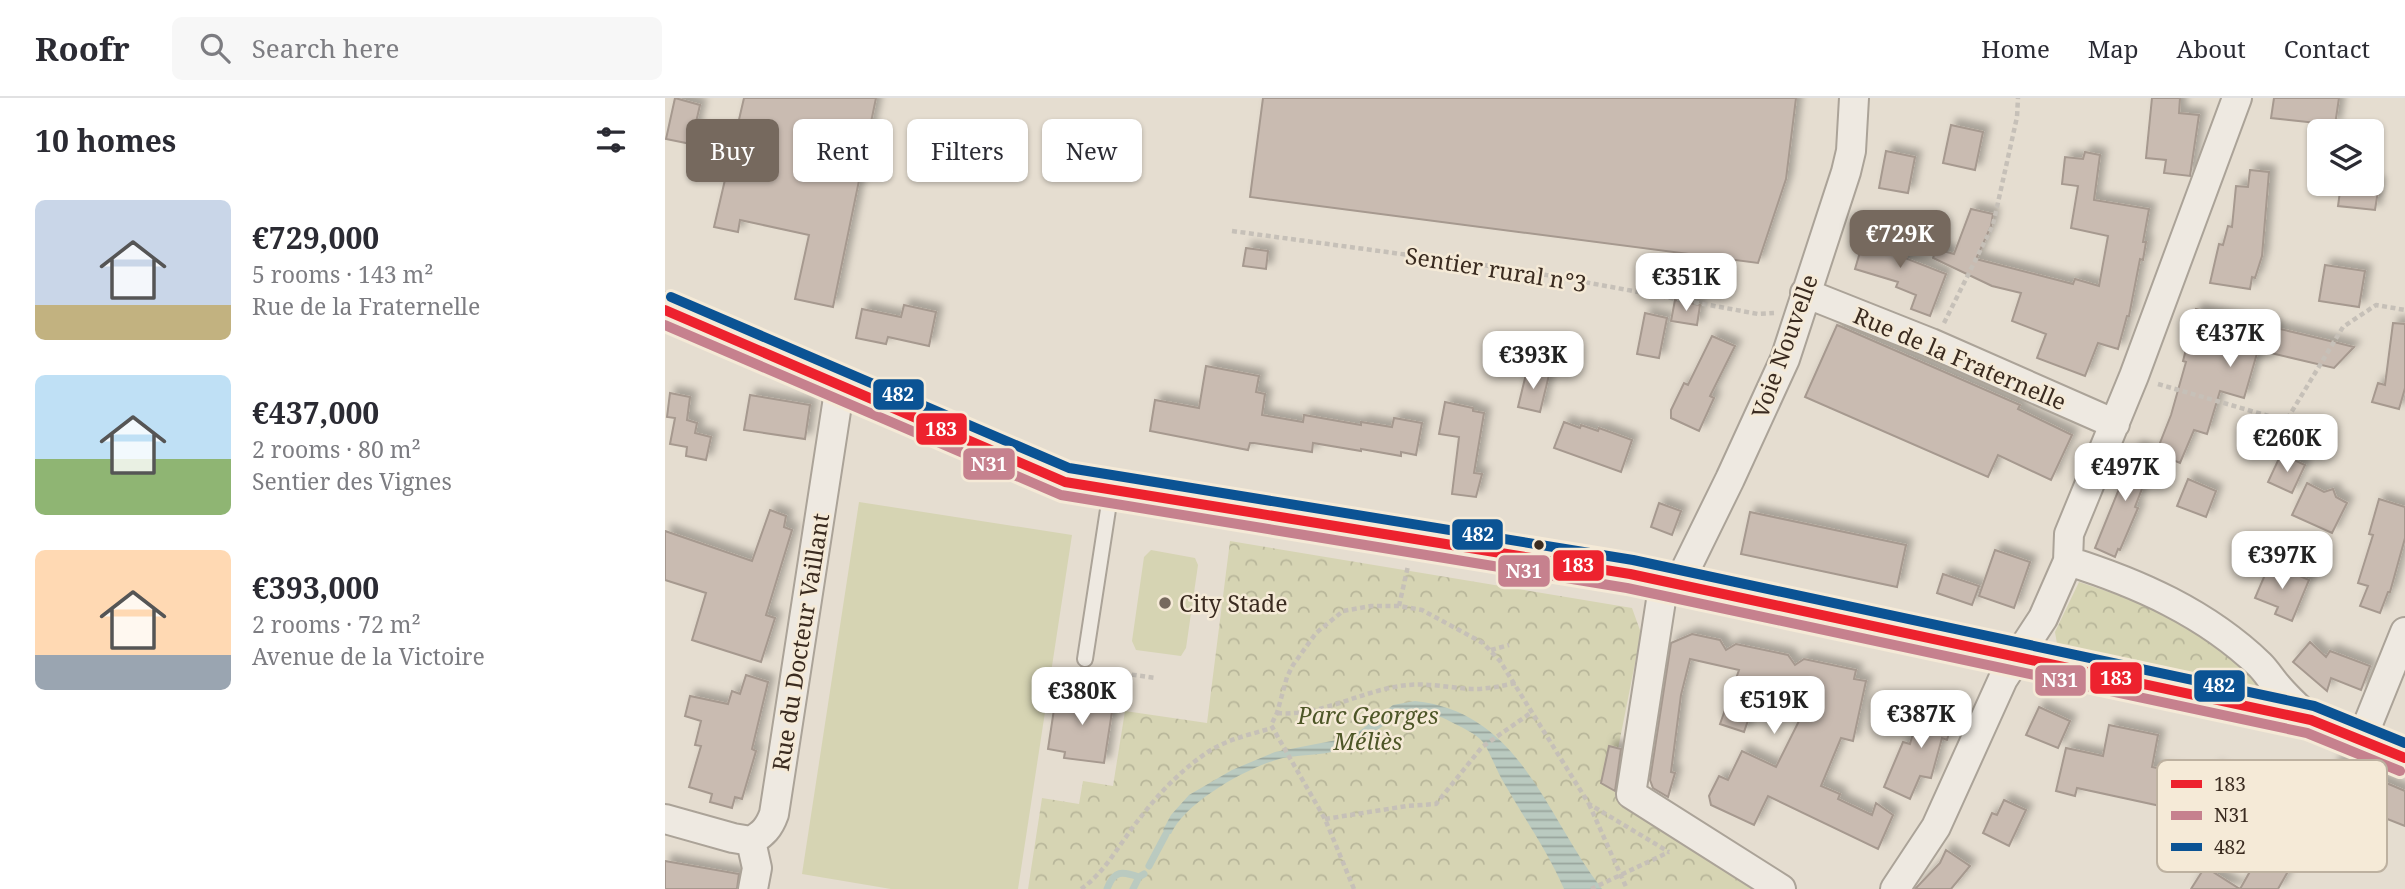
<!DOCTYPE html>
<meta charset="utf-8">
<style>
:root{--surface:#fff;--page:#f7f7f7;--text:#2b2b33;--muted:#7c7c81;--line:#e1e1e2;--accent:#76695e}
body{margin:0;font-family:"Noto Serif",serif;background:var(--page);color:var(--text);height:100vh;display:flex;flex-direction:column;font-size:26px;white-space:nowrap}
*{box-sizing:border-box;margin:0}
p{font-size:23px;color:var(--muted)}
.icon{flex:none;width:38px;height:38px;fill:none;stroke:currentColor;stroke-width:2;stroke-linecap:round;stroke-linejoin:round}
.map{position:relative;flex:1;overflow:hidden}
.sheet{display:flex;flex-direction:column;background:var(--surface);width:665px}
.sheet>*{flex:none}
.guide{position:absolute;left:21px;top:21px;width:665px;height:63px;display:flex;gap:14px}
.controls{position:absolute;left:1642px;top:21px;display:grid;gap:14px}
.controls a{display:grid;place-items:center;width:77px;height:77px;border-radius:10px;background:var(--surface);box-shadow:0 2px 5px #0004;font-size:35px}
.price{position:absolute;translate:-50% -60px;padding:0 16px;border-radius:14px;background:#fff;color:#222;font-size:23px;line-height:46px;filter:drop-shadow(0 2px 4px #0008)}
.price::after{content:'';position:absolute;left:50%;top:42px;width:21px;height:16px;margin-left:-10px;background:inherit;clip-path:polygon(0 0,100% 0,50% 100%)}
.price.selected{background:var(--accent);color:#fff}
ul{padding:0;list-style:none}
li{display:flex;align-items:center;gap:21px;height:175px;padding:0 35px}
li span{display:grid;place-items:center;flex:none;width:196px;height:140px;border-radius:10px;color:#555}
li>.icon{margin-inline-start:auto}
span .icon{width:84px;height:84px;fill:#fffc;stroke-width:1}
li b{font-size:30px}
h2{display:flex;justify-content:space-between;align-items:center;height:84px;padding:0 35px;font-size:30px}
.tag{padding:0 24px;border-radius:10px;background:var(--surface);box-shadow:0 2px 5px #0004;font-size:24px;line-height:63px}
.tag.selected{background:var(--accent);color:#fff}
header{display:flex;align-items:center;gap:42px;box-sizing:border-box;height:98px;padding:0 35px;background:var(--surface);border-bottom:2px solid var(--line)}
header strong{font-size:33px}
nav{display:flex;gap:38px;margin-inline-start:auto;font-size:24px}
.search{width:490px;height:63px;background:var(--page);display:flex;align-items:center;gap:18px;box-sizing:border-box;padding:0 24px;border-radius:10px;color:var(--muted);font-size:26px}
main{display:flex;flex:1;min-height:0}
.map>svg:first-child{display:block}
.park{fill:url(#park-crowns)}
.pitch{fill:#d6d4b3}
.water{fill:url(#water-rules)}
.lines{fill:none;stroke-linecap:round;stroke-linejoin:round}
.stream{stroke:#bacac0;stroke-width:7}
.building{fill:#c9bbb1;stroke:#a6998f;stroke-width:2;filter:url(#shadow)}
.service-casing{stroke:#aba398;stroke-width:18}
.minor-casing{stroke:#aba398;stroke-width:32}
.tertiary-casing{stroke:#aba398;stroke-width:38}
.path{stroke:#c6c0b8;stroke-width:4.5;stroke-dasharray:5 3.5;stroke-linecap:butt}
.service{stroke:#eee9e1;stroke-width:14}
.minor{stroke:#eee9e1;stroke-width:28}
.tertiary{stroke:#eee9e1;stroke-width:35}
.bus-1-casing{stroke:#f5ead7;stroke-width:16}
.bus-2-casing{stroke:#f5ead7;stroke-width:16}
.bus-3-casing{stroke:#f5ead7;stroke-width:16}
.bus-1{stroke:#ed222e;stroke-width:10}
.bus-2{stroke:#c6818e;stroke-width:10}
.bus-3{stroke:#0b5394;stroke-width:10}
.bus-dot{fill:#3a2b20;stroke:#f5ead7;stroke-width:2.5}
.poi-dot{fill:#76695e;stroke:#f5ead7;stroke-width:2.5}
.labels{text-anchor:middle;dominant-baseline:central;stroke-width:5;stroke-linejoin:round;paint-order:stroke}
.street-label{font-size:23px;fill:#3a2b20;stroke:#f5ead7}
.poi-label{font-size:23px;fill:#3a2b20;stroke:#f5ead7;text-anchor:start}
.park-label{font-size:23px;font-style:italic;fill:#4d5627;stroke:#f5ead7}
.key{fill:#f5ead7;stroke:#bdb1a0;stroke-width:2}
.key-label{font-size:19px;fill:#3a2b20}
.line-badge{stroke:#f5ead7;stroke-width:2.5}
.badge-label{font-size:19px;text-anchor:middle;font-weight:bold;fill:#fff}
</style>
<header>
<strong>Roofr</strong>
<div class="search"><svg class="icon" aria-label="search" viewBox="0 0 24 24"><circle cx="10" cy="10" r="6"/><path d="M15 15l6 6"/></svg>Search here</div>
<nav><a>Home</a><a>Map</a><a>About</a><a>Contact</a></nav>
</header>
<main>
<section class="sheet">
<h2>10 homes<svg class="icon" aria-label="filters" viewBox="0 0 24 24"><path d="M4 7h16M4 17h16"/><circle cx="9" cy="7" r="2"/><circle cx="15" cy="17" r="2"/></svg></h2>
<ul>
<li><span style="background:linear-gradient(#c9d6e8 75%,#c2b280 0)"><svg class="icon" aria-label="home" viewBox="0 0 24 24"><path d="M3 11l9-7 9 7M6 9v11h12V9"/></svg></span><div><b>€729,000</b><p>5 rooms · 143 m²</p><p>Rue de la Fraternelle</p></div></li>
<li><span style="background:linear-gradient(#bfe0f5 60%,#8fb573 0)"><svg class="icon" aria-label="home" viewBox="0 0 24 24"><path d="M3 11l9-7 9 7M6 9v11h12V9"/></svg></span><div><b>€437,000</b><p>2 rooms · 80 m²</p><p>Sentier des Vignes</p></div></li>
<li><span style="background:linear-gradient(#ffd9b3 75%,#9aa5b1 0)"><svg class="icon" aria-label="home" viewBox="0 0 24 24"><path d="M3 11l9-7 9 7M6 9v11h12V9"/></svg></span><div><b>€393,000</b><p>2 rooms · 72 m²</p><p>Avenue de la Victoire</p></div></li>
</ul>
</section>
<div class="map">
<svg width="1740" height="791" viewBox="0 0 1740 791">
<defs>
<pattern id="park-crowns" width="20" height="18" patternUnits="userSpaceOnUse" patternTransform="scale(1.75)"><rect width="20" height="18" fill="#d6d4b3"/><path d="M2 6a3 3 0 1 1 6 0M12 15a3 3 0 1 1 6 0" fill="none" stroke="#b8b69a"/></pattern>
<pattern id="water-rules" width="6" height="5" patternUnits="userSpaceOnUse" patternTransform="scale(1.75)"><rect width="6" height="5" fill="#bacac0"/><path d="M0 2.5h6" fill="none" stroke="#98a49c"/></pattern>
<filter id="shadow"><feDropShadow dx="6" dy="-6" stdDeviation="3.5" flood-color="#0004"/></filter>
</defs>
<rect width="100%" height="100%" fill="#e5ddd0"/>
<path class="park" d="M565,443L967,510L976,535L953,651L944,648L936,685L1100,791H363L377,700L414,706L418,683L448,688L460,613L542,625Z
M1414,484L1498,512L1535,535L1590,581L1596,591L1584,594L1582,586L1423,552L1420,559L1393,552L1390,534Z"/>
<path class="pitch" d="M194,404L407,437L353,791H226L137,776Z
M486,452L530,460L533,467L521,550L516,558L471,552L467,543L479,459Z"/>
<path class="water" d="M750,603C856,614 881,719 937,791H899C883,754 859,720 839,685C832,674 824,651 817,643C811,636 798,630 790,626C778,619 765,613 750,614C725,617 708,639 685,648C664,658 640,656 618,660C584,668 520,704 506,736H501L498,732L506,717L524,697L567,672L610,654L687,639L728,607Z"/>
<g class="lines">
<path class="stream" d="M484,768L501,736
M442,791C449,772 457,773 474,779
M468,791L474,779L479,776"/>
</g>
<path class="building" d="M10,0L35,7L26,46L1,41Z
M79,0H211L168,209L130,201L144,137L75,122L73,134L49,129Z
M598,0H1131L1121,81L1093,165L585,99Z
M1487,0H1515L1514,15L1534,17L1525,78L1499,75L1501,62L1481,60Z
M1609,0H1674L1670,27L1606,20Z
M1286,27L1318,34L1310,72L1278,65Z
M1221,53L1250,59L1243,95L1214,90Z
M1420,54L1435,57L1429,102L1484,111L1478,144H1481L1478,162L1475,161L1464,218H1462L1453,251L1433,245L1420,278L1372,260L1381,236L1347,223L1356,195L1327,188L1268,160L1271,151L1289,156L1306,111L1328,116L1326,128L1311,161L1408,186L1410,181L1434,188L1443,138L1406,130L1413,88L1397,86L1400,59L1418,61Z
M1585,72L1604,74L1597,158L1590,180L1587,179L1585,191L1545,185L1554,146L1558,147L1563,128L1567,129L1571,88L1583,89Z
M1676,86H1714L1710,112L1673,108Z
M1203,127L1228,135L1222,153L1281,176L1265,218L1246,211L1251,197L1231,189L1233,184L1190,171Z
M581,150L603,153L601,171L578,168Z
M1660,167L1700,173L1694,209L1654,203Z
M1010,202L1035,207L1032,227L1006,223Z
M239,207L271,214L264,248L223,239L221,246L191,240L197,211L236,219Z
M1531,211L1657,241L1689,249L1669,270L1593,252L1579,300L1555,293L1542,336L1529,332L1515,365L1491,355L1506,317L1521,264L1518,263Z
M980,215L1002,220L994,260L972,256Z
M1728,225L1740,226V290L1734,311L1707,304L1713,285L1720,287Z
M1172,227L1355,307L1353,311L1407,337L1386,382L1333,357L1323,379L1140,299Z
M1047,238L1070,248L1045,298L1049,300L1034,333L1006,320V312L1019,285L1023,287Z
M541,268L594,278L591,294L600,296L597,317L638,324L639,317L696,327V324L727,329L729,320L757,325L751,357L736,354V358L696,351V353L648,345L647,354L589,345H585L583,352L485,333L490,302L534,310Z
M862,272L884,277L875,314L853,309Z
M5,295L25,299L22,322L32,325L30,335L46,339L41,362L21,358L22,349L5,346L10,320L2,319Z
M85,297L145,307L140,341L79,332Z
M780,304L808,310V313L819,315L809,375L817,376L811,399L787,396L794,339L774,336Z
M899,324L915,330L916,327L933,333L934,330L967,342L956,374L889,350Z
M1471,349L1490,357L1470,409L1473,410L1455,452L1453,451L1450,459L1430,450Z
M1616,356L1640,367L1627,395L1603,384Z
M1523,381L1551,393L1541,419L1512,408Z
M1642,385L1659,394L1668,391L1671,399L1682,405L1667,435L1627,417Z
M1714,401L1740,409V440L1725,494H1723L1715,515L1695,508L1703,488L1693,485L1708,437L1704,436Z
M994,405L1016,413L1007,437L986,429Z
M105,412L121,418L119,429L127,432L101,517L110,520L96,564L27,542L41,495L0,482V433L87,463Z
M1085,414L1241,447L1232,489L1076,456Z
M1330,452L1365,464L1349,510L1314,498Z
M1605,465L1644,482L1627,523L1610,516L1613,509L1590,500Z
M1278,476L1314,488L1307,507L1272,495Z
M1027,536L1055,542L1061,552L1071,546L1123,557L1130,567L1139,561L1191,572L1189,581L1201,583L1188,643L1176,640L1156,688L1175,696L1173,701L1207,717L1211,705L1228,717L1213,751L1103,698L1089,727L1046,707L1044,698L1054,678L1063,682L1077,653L1111,669L1136,619L1141,594L1096,585L1079,634L1055,626L1074,572L1025,561L1016,597L1006,674L1010,675L1003,699L988,690L985,682L1006,545Z
M1645,544L1661,559L1665,553L1705,568L1696,592L1666,580L1662,593L1628,564Z
M81,577L103,584L87,651L91,653L77,701L70,699L67,710L45,704L47,696L24,689L36,648L30,647L36,623L20,618L25,598L63,606L67,593L75,596Z
M409,595L449,601L439,665L399,660L400,654L383,651L391,598L409,600Z
M1265,603L1292,611L1282,642L1277,640L1266,680L1255,678L1245,701L1219,689L1238,644L1245,646L1253,618L1256,619L1258,614L1261,615Z
M1374,609L1405,623L1393,650L1361,637Z
M1444,627L1493,637L1487,669L1544,681L1550,670L1572,683L1530,753L1508,739L1523,714L1412,690L1410,698L1391,693L1401,650L1438,658Z
M944,648L956,651L950,693L936,685Z
M1670,663L1740,693V728L1687,707L1657,759L1638,747L1613,791H1526L1540,769L1575,791L1617,717L1638,729L1662,685Z
M1339,702L1361,712L1344,748L1318,735L1327,715L1332,717Z
M1281,752L1305,768L1286,791H1250L1275,765Z
M0,763L74,776L72,791H0Z"/>
<g class="lines">
<g class="service-casing">
<path id="service" d="M420,561L446,392"/>
</g>
<g class="minor-casing">
<path id="minor" d="M1140,195L1266,245L1450,326
M1403,463C1473,485 1541,515 1595,567C1601,573 1606,581 1612,588C1622,600 1634,611 1646,622
M999,483L966,696L1116,791
M1014,485L1065,381L1120,261L1181,74L1186,53L1189,0
M1696,643L1740,534
M0,721L68,740L86,743
M86,743C98,736 104,730 109,716L175,287
M86,743L92,770L88,791
M1230,791L1271,729L1338,581L1378,520L1403,463L1404,436L1469,278L1572,0"/>
</g>
<g class="tertiary-casing">
<path id="tertiary" d="M0,212L400,384L965,476L1646,622L1740,660"/>
</g>
<path class="path" d="M567,133L854,172L1093,216L1109,215
M1279,225L1328,127L1352,19L1353,0
M1493,286L1621,323L1678,229L1711,207L1740,212
M734,508L743,468
M826,552L844,547
M433,572L491,580
M612,615C657,619 698,591 743,587C764,585 787,590 808,591C823,591 836,588 851,585
M924,706L962,791
M660,721L742,708L771,706L817,649L867,614
M416,791C441,774 456,743 475,720C494,695 519,669 546,652C564,641 587,636 607,630
M689,791L660,721L606,627L612,615L622,579L628,567L651,535L678,513L706,508H734L757,512L818,545L835,563L924,706L1004,754
M926,791L1004,754"/>
<use href="#service" class="service"/>
<use href="#minor" class="minor"/>
<use href="#tertiary" class="tertiary"/>
<g class="bus-1-casing">
<path id="bus-1" d="M0,212L400,384L965,476L1646,622L1740,660"/>
</g>
<g class="bus-2-casing">
<path id="bus-2" d="M0,227L396,397L962,490L1642,635L1735,673"/>
</g>
<g class="bus-3-casing">
<path id="bus-3" d="M6,199L404,370L968,462L1649,608L1740,645"/>
</g>
<use href="#bus-1" class="bus-1"/>
<use href="#bus-2" class="bus-2"/>
<use href="#bus-3" class="bus-3"/>
</g>
<circle class="bus-dot" cx="874" cy="447" r="6"/>
<circle class="poi-dot" cx="500" cy="505" r="7"/>
<g class="labels">
<g class="street-label">
<text transform="translate(831 171) rotate(9)">Sentier rural n°3</text>
<text transform="translate(1119 248) rotate(-70)">Voie Nouvelle</text>
<text transform="translate(1295 260) rotate(23)">Rue de la Fraternelle</text>
<text transform="translate(135 544) rotate(-81)">Rue du Docteur Vaillant</text>
</g>
<g class="poi-label">
<text x="514" y="505">City Stade</text>
</g>
<g class="park-label">
<text x="703" y="617">Parc Georges<tspan x="703" dy="26">Méliès</tspan></text>
</g>
</g>
<rect x="1492" y="662" width="230" height="112" rx="10" class="key"/>
<rect x="1506" y="682" width="31" height="8" fill="#ed222e"/>
<rect x="1506" y="713" width="31" height="9" fill="#c6818e"/>
<rect x="1506" y="745" width="31" height="8" fill="#0b5394"/>
<g class="key-label">
<text x="1549" y="693">183</text>
<text x="1549" y="724">N31</text>
<text x="1549" y="756">482</text>
</g>
<g class="line-badge">
<rect x="207" y="280" width="53" height="33" rx="7" fill="#0b5394"/>
<rect x="250" y="314" width="53" height="34" rx="7" fill="#ed222e"/>
<rect x="297" y="349" width="54" height="34" rx="7" fill="#c6818e"/>
<rect x="786" y="420" width="53" height="33" rx="7" fill="#0b5394"/>
<rect x="887" y="451" width="53" height="33" rx="7" fill="#ed222e"/>
<rect x="832" y="456" width="54" height="34" rx="7" fill="#c6818e"/>
<rect x="1424" y="563" width="54" height="34" rx="7" fill="#ed222e"/>
<rect x="1369" y="566" width="53" height="33" rx="7" fill="#c6818e"/>
<rect x="1528" y="571" width="53" height="34" rx="7" fill="#0b5394"/>
</g>
<g class="badge-label">
<text x="233" y="303">482</text>
<text x="276" y="338">183</text>
<text x="324" y="373">N31</text>
<text x="813" y="443">482</text>
<text x="913" y="474">183</text>
<text x="859" y="480">N31</text>
<text x="1451" y="587">183</text>
<text x="1395" y="589">N31</text>
<text x="1554" y="594">482</text>
</g>
</svg>
<div class="controls">
<a><svg class="icon" aria-label="layers" viewBox="0 0 24 24"><path d="M12 4l9 5-9 5-9-5zM3 14l9 5 9-5"/></svg></a>
</div>
<b class="price selected" style="left:1235px;top:172px">€729K</b>
<b class="price" style="left:1021px;top:215px">€351K</b>
<b class="price" style="left:1565px;top:271px">€437K</b>
<b class="price" style="left:868px;top:293px">€393K</b>
<b class="price" style="left:1622px;top:376px">€260K</b>
<b class="price" style="left:1460px;top:405px">€497K</b>
<b class="price" style="left:1617px;top:493px">€397K</b>
<b class="price" style="left:417px;top:629px">€380K</b>
<b class="price" style="left:1109px;top:638px">€519K</b>
<b class="price" style="left:1256px;top:652px">€387K</b>
<div class="guide">
<a class="tag selected">Buy</a>
<a class="tag">Rent</a>
<a class="tag">Filters</a>
<a class="tag">New</a>
</div>
</div>
</main>
